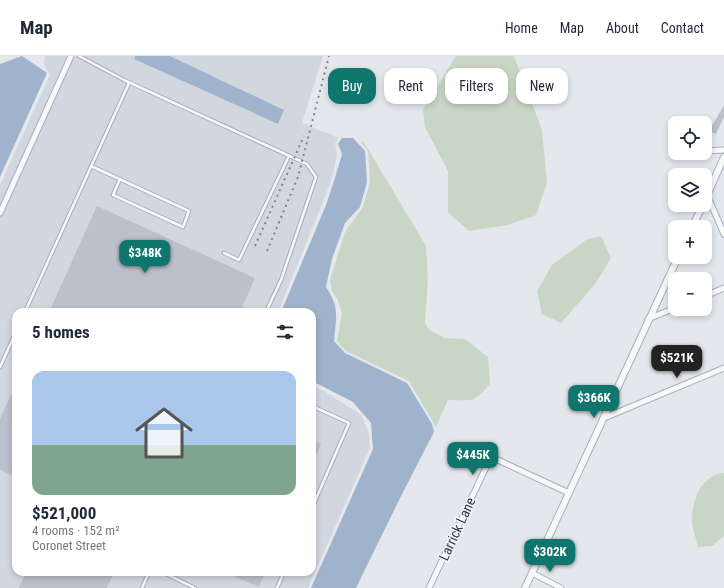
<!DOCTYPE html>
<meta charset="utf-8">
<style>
:root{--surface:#fff;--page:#f2f2f3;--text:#1f2937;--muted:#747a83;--line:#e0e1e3;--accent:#0f766e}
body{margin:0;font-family:"Roboto Condensed",sans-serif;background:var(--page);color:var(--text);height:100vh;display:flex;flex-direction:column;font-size:15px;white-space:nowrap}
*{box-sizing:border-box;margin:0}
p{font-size:13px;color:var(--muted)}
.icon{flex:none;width:22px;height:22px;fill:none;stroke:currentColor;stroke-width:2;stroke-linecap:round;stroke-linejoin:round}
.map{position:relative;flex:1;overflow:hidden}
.details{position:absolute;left:12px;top:252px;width:304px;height:268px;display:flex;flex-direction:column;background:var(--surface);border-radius:12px;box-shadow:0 2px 6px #0003}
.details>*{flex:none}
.banner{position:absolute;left:328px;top:12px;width:336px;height:36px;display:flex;gap:8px}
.controls{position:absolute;left:668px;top:60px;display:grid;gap:8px}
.controls a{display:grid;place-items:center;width:44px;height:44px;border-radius:8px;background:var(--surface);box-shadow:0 2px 6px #0003;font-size:20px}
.price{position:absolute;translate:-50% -34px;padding:0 9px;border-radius:8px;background:var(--accent);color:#fff;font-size:13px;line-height:26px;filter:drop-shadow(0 1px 2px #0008)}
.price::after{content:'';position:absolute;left:50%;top:24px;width:12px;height:9px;margin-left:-6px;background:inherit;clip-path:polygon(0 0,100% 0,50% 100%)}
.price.on{background:#222;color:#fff}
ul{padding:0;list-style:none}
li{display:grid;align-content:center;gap:8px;height:212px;padding:0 20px}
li+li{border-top:1px solid var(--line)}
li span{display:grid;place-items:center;height:124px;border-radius:12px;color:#555}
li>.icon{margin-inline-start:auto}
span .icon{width:72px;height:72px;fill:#fffc;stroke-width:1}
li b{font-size:17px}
h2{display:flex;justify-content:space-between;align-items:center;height:48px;padding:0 20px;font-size:17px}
.pill{padding:0 14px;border-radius:12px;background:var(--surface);box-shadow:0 2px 6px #0003;font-size:14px;line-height:36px}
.pill.on{background:var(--accent);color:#fff}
header{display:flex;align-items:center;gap:24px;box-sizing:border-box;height:56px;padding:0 20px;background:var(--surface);border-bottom:1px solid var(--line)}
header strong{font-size:19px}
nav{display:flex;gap:22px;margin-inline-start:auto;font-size:14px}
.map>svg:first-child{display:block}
.built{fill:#d2d6de}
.green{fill:#c9d6c5}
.water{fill:#9fb4cc}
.building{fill:#bbc0ca}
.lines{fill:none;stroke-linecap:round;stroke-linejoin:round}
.service-casing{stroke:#a9aeb7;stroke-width:4.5}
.minor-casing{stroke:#a9aeb7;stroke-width:7}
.tertiary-casing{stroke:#a9aeb7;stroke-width:8}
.service{stroke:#f7f8fa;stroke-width:2.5}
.minor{stroke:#f7f8fa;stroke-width:5}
.tertiary{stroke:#f7f8fa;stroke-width:6}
.rail{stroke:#7d8696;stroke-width:2;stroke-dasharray:2 4;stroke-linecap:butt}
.labels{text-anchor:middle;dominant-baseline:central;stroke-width:3;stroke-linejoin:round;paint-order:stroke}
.street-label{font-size:14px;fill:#2b3445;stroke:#f4f6f9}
</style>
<header>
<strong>Map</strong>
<nav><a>Home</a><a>Map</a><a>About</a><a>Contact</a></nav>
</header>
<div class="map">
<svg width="724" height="532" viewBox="0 0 724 532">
<rect width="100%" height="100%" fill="#e4e7ec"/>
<path class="built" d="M45,0H135L134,3L278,68L284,54L170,0H323L302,67L339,82L335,87L337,97L333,119L325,141L278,256H16V516H312V330L324,335L360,358L363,362L369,379L370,392L308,532H0V129L50,19L44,8Z"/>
<path class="green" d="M456,0H514L542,74L547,127L536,159L508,169L469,175L448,156V115L425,71L423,54Z
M360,85L365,88L426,190L428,221L425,267L429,274L445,282L465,283L488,301L490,328C472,348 474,344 448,344L436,371L409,325L346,295L337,285L342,257L337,242L332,236L330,224L345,176L363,151L370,126L368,95Z
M601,180L611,202L595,228L561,267L542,258L537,235L552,209L586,184Z
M724,417V480L712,490L698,491C696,482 691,469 692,460C694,440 702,419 724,417Z"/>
<path class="water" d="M22,0L47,17L0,121V8Z
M135,0H170L284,54L278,68L134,3Z
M342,82H353L365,95L367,126L360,151L345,167L332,203L326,231C340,252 336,261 334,285L345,297L407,327L432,368L434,376L401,440L356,532H311L373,393L371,367L353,346L312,325V256H281L326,149L335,122L342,98L338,88Z"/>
<path class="building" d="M724,49V61L716,78L709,75Z
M97,150L255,222L240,256H49Z
M16,328V421L0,414V363Z
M312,383L321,388L312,409Z
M26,516H114L107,532H19Z
M225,516H265L259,531Z"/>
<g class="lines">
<g class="service-casing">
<path id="service" d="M79,0L124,24L307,108L316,121L281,224L266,256
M91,110L189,155L183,171L113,139L120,123
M224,197L239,204L289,100
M25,256L129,27
M0,311L16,276
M312,350L349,367L312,452
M162,516L195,532
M142,532L149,516
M277,532L284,516"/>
</g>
<g class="minor-casing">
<path id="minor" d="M705,95L724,94
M707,139L724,178
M0,157L71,0
M705,240L724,232
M648,263L675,252
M604,362L724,312
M532,517L561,532
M429,532L489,405L498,404L569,437"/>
</g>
<g class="tertiary-casing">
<path id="tertiary" d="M705,144L724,101
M692,171L703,149
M525,532L678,201"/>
</g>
<use href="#service" class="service"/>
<use href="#minor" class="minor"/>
<use href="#tertiary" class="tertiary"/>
<path class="rail" d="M255,190L304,80
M267,195L298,121L329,0"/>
</g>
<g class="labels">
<g class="street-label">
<text transform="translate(457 473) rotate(-65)">Larrick Lane</text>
</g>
</g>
</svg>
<div class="controls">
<a><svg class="icon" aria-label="locate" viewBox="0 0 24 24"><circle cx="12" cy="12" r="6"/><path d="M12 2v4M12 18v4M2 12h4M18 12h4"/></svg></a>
<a><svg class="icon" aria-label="layers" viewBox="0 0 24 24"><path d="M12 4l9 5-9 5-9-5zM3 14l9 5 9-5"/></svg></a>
<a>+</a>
<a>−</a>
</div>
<b class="price" style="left:145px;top:218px">$348K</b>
<b class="price on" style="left:677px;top:323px">$521K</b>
<b class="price" style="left:594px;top:363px">$366K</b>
<b class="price" style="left:473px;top:420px">$445K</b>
<b class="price" style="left:550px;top:517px">$302K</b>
<div class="banner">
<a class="pill on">Buy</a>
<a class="pill">Rent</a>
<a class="pill">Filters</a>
<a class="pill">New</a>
</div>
<section class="details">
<h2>5 homes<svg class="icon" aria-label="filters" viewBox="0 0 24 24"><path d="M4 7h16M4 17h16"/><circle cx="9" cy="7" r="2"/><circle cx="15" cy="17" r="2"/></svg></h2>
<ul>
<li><span style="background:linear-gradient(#a9c7e8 60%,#7fa58c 0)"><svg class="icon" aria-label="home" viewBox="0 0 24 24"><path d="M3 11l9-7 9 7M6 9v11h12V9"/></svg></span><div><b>$521,000</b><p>4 rooms · 152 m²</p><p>Coronet Street</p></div></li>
</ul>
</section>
</div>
